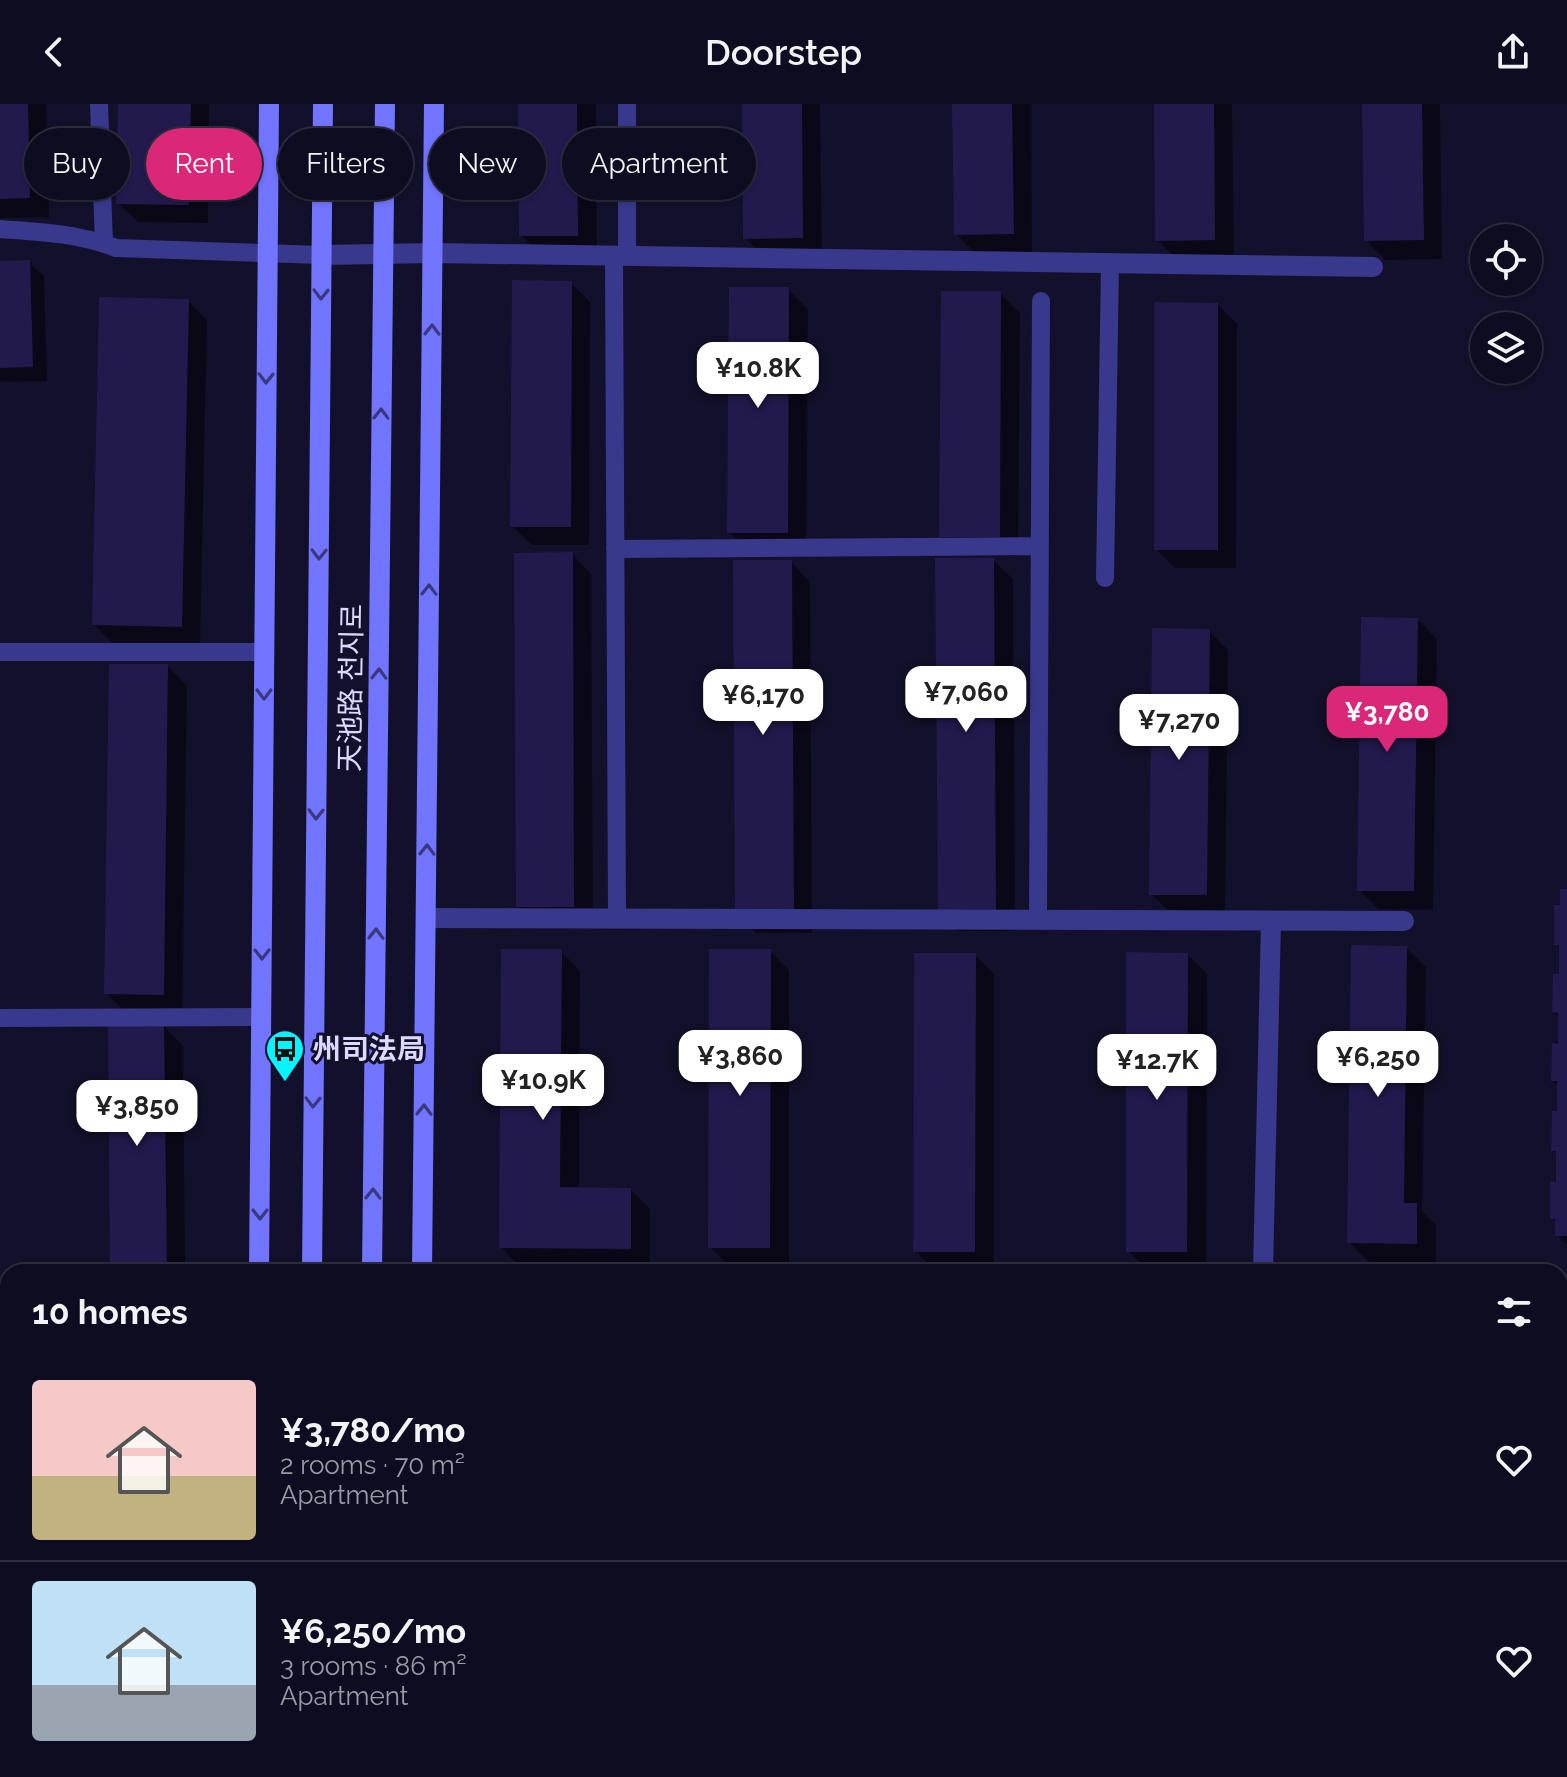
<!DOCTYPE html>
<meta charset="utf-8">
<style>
:root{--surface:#0e0c20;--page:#171529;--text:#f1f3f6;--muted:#9b9ba5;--line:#2e2c3e;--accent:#db2777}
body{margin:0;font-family:Raleway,"Noto Sans SC","Noto Sans KR",sans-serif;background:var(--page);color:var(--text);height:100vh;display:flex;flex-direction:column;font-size:30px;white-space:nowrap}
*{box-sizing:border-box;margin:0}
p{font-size:26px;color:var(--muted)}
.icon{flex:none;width:44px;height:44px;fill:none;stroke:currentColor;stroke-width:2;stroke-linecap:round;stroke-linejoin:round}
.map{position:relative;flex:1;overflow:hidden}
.side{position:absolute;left:0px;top:1160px;width:1568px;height:514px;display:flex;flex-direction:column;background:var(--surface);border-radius:24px 24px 0 0;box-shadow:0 2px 6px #0004,0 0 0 2px var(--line)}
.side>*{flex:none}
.guide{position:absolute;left:24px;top:24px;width:800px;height:72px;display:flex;gap:16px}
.buttons{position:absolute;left:1470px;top:120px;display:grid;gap:16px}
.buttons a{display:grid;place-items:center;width:72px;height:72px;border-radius:50%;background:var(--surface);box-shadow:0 2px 6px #0004,0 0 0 2px var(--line);font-size:40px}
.price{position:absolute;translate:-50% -68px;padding:0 18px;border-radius:16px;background:#fff;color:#222;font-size:26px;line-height:52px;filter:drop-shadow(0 2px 4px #0008)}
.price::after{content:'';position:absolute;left:50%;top:48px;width:24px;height:18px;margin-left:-12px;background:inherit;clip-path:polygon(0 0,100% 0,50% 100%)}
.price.active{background:var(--accent);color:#fff}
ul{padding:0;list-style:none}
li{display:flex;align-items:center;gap:24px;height:200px;padding:0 32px}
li+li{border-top:2px solid var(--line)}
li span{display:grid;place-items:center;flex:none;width:224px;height:160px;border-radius:8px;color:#555}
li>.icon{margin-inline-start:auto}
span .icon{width:96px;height:96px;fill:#fffc;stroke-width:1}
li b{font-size:34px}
h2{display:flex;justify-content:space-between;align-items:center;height:96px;padding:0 32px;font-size:34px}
.pill{padding:0 28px;border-radius:36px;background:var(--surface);box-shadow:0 2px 6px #0004,0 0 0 2px var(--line);font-size:28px;line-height:72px}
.pill.active{background:var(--accent);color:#fff}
header{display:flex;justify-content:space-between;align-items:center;height:104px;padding:0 32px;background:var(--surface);font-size:36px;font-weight:600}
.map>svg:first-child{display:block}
.shadow{fill:#0007}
.building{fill:#221a4d}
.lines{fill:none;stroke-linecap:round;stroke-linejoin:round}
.lane{stroke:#38398d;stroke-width:18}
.street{stroke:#38398d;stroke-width:20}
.secondary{stroke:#7175ff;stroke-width:20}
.oneway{stroke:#393880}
.labels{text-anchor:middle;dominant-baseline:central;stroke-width:6;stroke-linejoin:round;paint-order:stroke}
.street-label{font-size:28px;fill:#dcdaff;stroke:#13102b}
.poi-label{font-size:28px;font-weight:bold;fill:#dcdaff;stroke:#13102b;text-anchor:start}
</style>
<header><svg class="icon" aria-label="back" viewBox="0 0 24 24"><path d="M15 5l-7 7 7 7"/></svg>Doorstep<svg class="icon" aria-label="share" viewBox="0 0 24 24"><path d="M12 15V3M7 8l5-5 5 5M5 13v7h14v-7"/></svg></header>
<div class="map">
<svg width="1567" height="1673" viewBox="0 0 1567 1673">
<rect width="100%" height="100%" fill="#13102b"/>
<path class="shadow" d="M0,0H46L49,113L0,114Z
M120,0H209L208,119L138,118L118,99Z
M520,0H596L597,150H540L521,131Z
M744,0H820L822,153L765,154L745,134Z
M954,0H1031L1032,148L975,149L956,130Z
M1156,0H1232L1234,155L1177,156L1157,136Z
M1364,0H1440L1442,155L1385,156L1366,136Z
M29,158L44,172L47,277L0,278V159Z
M571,179L590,198L589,441H532L512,422Z
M788,185L808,205L806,448H749L729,428Z
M1000,189L1020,209L1018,452H961L941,432Z
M188,197L207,216L200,541L113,540L94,520Z
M1218,201L1237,220L1236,464H1175L1156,445Z
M572,450L591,470L593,821H537L518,802Z
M993,456L1013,475L1015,827H959L940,808Z
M791,458L810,478L812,829H756L737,810Z
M1418,516L1437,535L1433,806L1378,805L1359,786Z
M1209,527L1228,546L1225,810L1171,809L1151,790Z
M167,562L187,582L182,910L126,909L106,889Z
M1567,787V1141L1557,1131V1119L1552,1114L1558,1051L1553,1046L1559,982L1553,977L1560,914L1554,908L1561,872V845L1556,840Z
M1406,844L1426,863L1422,1107L1436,1121V1159L1369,1158L1349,1138Z
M561,847L580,867L579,1086H631L650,1105V1163H520L501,1143Z
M770,847L789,866V1163L729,1162L710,1143Z
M975,851L994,870V1166H935L915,1147Z
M1188,851L1207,870L1206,1166H1147L1128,1147Z
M164,922L183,942L185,1168H112Z
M501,1666H631V1673H508Z
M748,1666H828L827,1673H748Z
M939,1666H1018V1673H938Z
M1130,1666H1202V1673H1130Z
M1355,1666H1427V1673H1355Z"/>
<path class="building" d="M0,0H28L30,94L0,95Z
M118,0H191L189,101L116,100Z
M518,0H577L578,132H519Z
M742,0H802L803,134L743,135Z
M952,0H1012L1014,130L954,131Z
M1154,0H1214L1215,136L1155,137Z
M1362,0H1422L1424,136L1364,137Z
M30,156L33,263L0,264V157Z
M512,176L572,177L571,423H510Z
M729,183H789L788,429H727Z
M941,187H1001L1000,433H939Z
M99,193L189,195L182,523L92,521Z
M1154,198L1218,199V446H1154Z
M573,448L574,803H516L514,449Z
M935,454H994L996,808H938Z
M733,456H792L794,810L735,811Z
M1361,513L1418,514L1414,787H1357Z
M1152,524L1210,525L1207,791H1149Z
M109,560H168L164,891L104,890Z
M1560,785H1567V1132H1555V1115H1550V1077L1556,1078V1047H1551L1552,1007H1557V977H1551L1552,939L1558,940V909L1552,908L1553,870H1559V841H1554V801H1560Z
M1351,841L1407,842L1404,1099H1417V1140L1347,1139Z
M501,845H562L560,1083L631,1084V1145L499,1144Z
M709,845H771L770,1144H708Z
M1126,848L1188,849L1187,1148H1126Z
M914,849H976L975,1148H913Z
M108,920H164L167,1168H110Z
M746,1666H809L808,1673H746Z
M937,1666H999V1673H936Z
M1128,1666H1184V1673H1128Z
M1353,1666H1408V1673H1353Z"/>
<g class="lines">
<path class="lane" d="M99,0L104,140
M0,125C41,128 77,129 116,144L322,151
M614,152L617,814
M627,152V0
M615,445L1039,442
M1105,474L1110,159
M0,548H264
M1038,816L1041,197
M0,914L261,913"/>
<path class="street" d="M322,151L433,149L1373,163
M426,814L1404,817
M1263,1168L1271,817
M0,1223H8
M1560,1224H1567"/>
<path class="secondary" d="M259,1168L269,0
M312,1168L323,0
M372,1168L385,0
M422,1168L434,0
M255,1673V1666
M310,1673V1666
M368,1673V1666
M418,1673V1666"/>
</g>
<defs><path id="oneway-chevron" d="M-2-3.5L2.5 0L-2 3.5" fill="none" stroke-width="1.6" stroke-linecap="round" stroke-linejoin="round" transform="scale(2)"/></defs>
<g class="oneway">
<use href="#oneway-chevron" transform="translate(321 190) rotate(91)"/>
<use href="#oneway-chevron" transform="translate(432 226) rotate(-89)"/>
<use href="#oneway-chevron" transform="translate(266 274) rotate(91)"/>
<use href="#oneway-chevron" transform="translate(381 310) rotate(-89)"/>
<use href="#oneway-chevron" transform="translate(319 450) rotate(91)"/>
<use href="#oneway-chevron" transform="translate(429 486) rotate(-89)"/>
<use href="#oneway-chevron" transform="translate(379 570) rotate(-89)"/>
<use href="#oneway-chevron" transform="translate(264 590) rotate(90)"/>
<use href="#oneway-chevron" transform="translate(316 710) rotate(91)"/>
<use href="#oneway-chevron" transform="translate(427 746) rotate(-89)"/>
<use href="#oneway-chevron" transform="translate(376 830) rotate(-89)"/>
<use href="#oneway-chevron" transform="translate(262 850) rotate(90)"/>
<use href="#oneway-chevron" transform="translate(313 998) rotate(91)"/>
<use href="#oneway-chevron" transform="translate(424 1006) rotate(-89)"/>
<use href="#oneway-chevron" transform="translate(373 1090) rotate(-89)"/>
<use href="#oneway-chevron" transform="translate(260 1110) rotate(90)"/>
</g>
<defs>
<g id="bus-pin" transform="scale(2)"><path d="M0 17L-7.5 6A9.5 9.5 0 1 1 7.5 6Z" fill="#06f3ff" stroke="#13102b"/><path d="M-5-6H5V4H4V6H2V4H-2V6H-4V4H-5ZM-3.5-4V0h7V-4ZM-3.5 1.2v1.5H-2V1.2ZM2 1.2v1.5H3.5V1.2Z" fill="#111"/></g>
</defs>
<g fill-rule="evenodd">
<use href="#bus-pin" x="285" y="945"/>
</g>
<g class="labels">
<g class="street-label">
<text transform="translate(351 584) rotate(-89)">天池路 천지로</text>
</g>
<g class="poi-label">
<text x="313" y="945">州司法局</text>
</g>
</g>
</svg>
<div class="buttons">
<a><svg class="icon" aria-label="locate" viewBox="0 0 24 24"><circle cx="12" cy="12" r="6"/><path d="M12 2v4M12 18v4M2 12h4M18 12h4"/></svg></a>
<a><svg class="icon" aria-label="layers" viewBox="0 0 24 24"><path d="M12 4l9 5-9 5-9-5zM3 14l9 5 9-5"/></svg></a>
</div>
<b class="price" style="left:758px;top:306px">¥10.8K</b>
<b class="price" style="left:966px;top:630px">¥7,060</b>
<b class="price" style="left:763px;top:633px">¥6,170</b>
<b class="price active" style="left:1387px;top:650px">¥3,780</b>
<b class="price" style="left:1179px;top:658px">¥7,270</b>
<b class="price" style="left:740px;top:994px">¥3,860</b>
<b class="price" style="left:1378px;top:995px">¥6,250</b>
<b class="price" style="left:1157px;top:998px">¥12.7K</b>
<b class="price" style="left:543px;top:1018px">¥10.9K</b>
<b class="price" style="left:137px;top:1044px">¥3,850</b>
<div class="guide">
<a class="pill">Buy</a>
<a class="pill active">Rent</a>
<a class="pill">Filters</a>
<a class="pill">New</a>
<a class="pill">Apartment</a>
</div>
<section class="side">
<h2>10 homes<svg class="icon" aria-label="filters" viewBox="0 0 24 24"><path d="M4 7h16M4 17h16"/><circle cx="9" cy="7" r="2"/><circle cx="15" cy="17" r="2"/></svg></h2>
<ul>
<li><span style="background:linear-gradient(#f6c9c9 60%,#c2b280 0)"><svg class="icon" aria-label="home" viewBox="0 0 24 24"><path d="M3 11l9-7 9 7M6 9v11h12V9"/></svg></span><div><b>¥3,780/mo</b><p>2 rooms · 70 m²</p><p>Apartment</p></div><svg class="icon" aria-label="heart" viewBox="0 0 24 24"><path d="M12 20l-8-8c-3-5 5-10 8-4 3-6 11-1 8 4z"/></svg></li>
<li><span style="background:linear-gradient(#bfe0f5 65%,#9aa5b1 0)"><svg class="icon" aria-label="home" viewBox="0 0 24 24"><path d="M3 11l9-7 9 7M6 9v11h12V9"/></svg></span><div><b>¥6,250/mo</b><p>3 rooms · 86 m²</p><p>Apartment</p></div><svg class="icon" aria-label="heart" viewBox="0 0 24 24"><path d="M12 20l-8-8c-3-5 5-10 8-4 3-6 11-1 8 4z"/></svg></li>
</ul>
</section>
</div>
